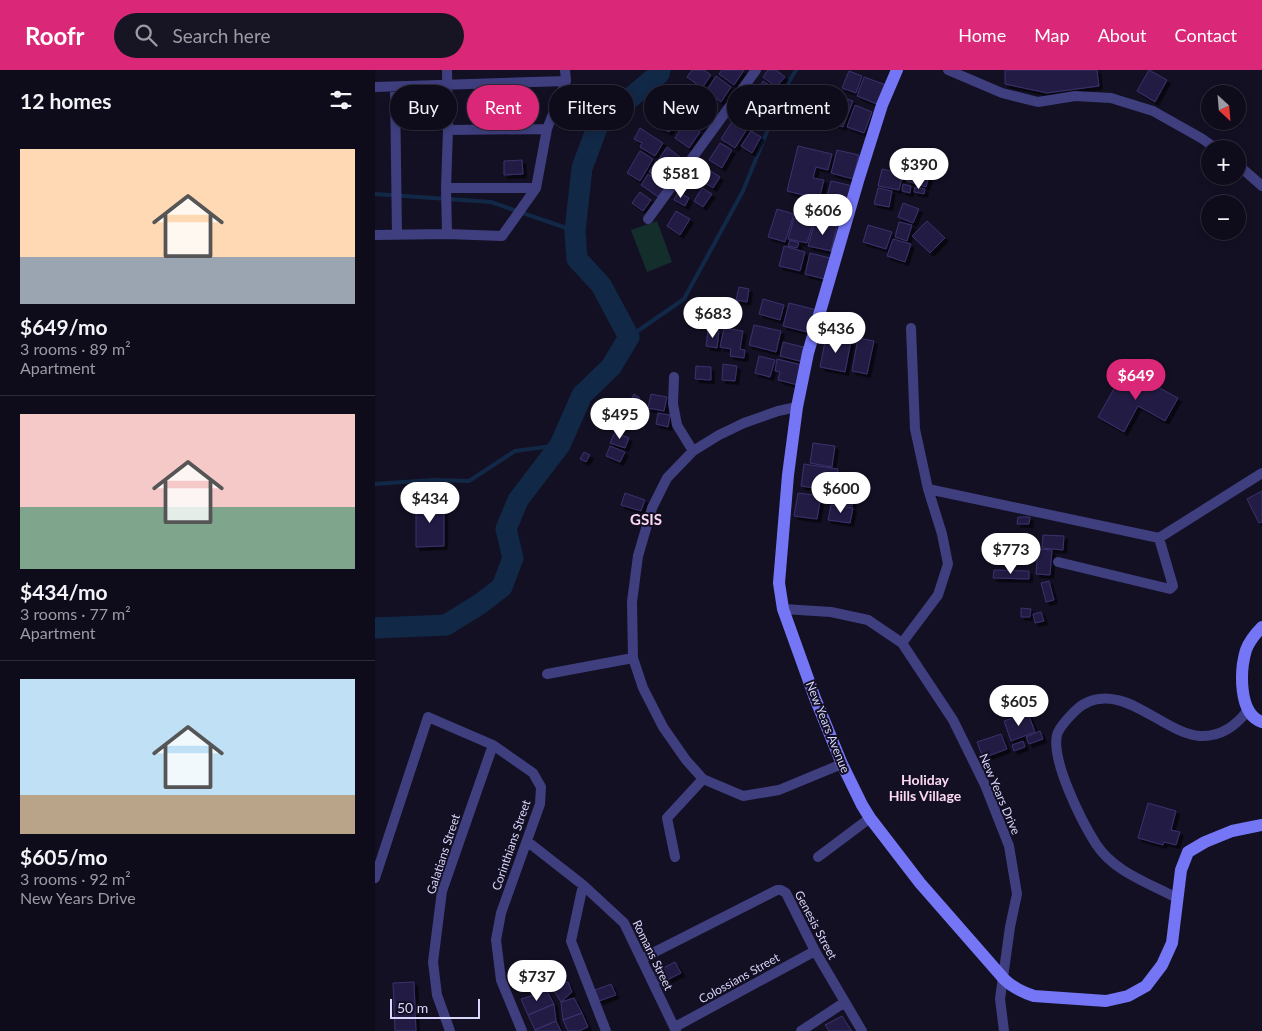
<!DOCTYPE html>
<meta charset="utf-8">
<style>
:root{--surface:#0e0c1b;--page:#171524;--text:#f1f3f6;--muted:#9b9ba3;--line:#2e2c3a;--accent:#db2777}
body{margin:0;font-family:Lato,sans-serif;background:var(--page);color:var(--text);height:100vh;display:flex;flex-direction:column;font-size:19px;white-space:nowrap}
*{box-sizing:border-box;margin:0}
p{font-size:16px;color:var(--muted)}
.icon{flex:none;width:28px;height:28px;fill:none;stroke:currentColor;stroke-width:2;stroke-linecap:round;stroke-linejoin:round}
.map{position:relative;flex:1;overflow:hidden}
.panel{display:flex;flex-direction:column;background:var(--surface);width:375px}
.panel>*{flex:none}
.top-card{position:absolute;left:15px;top:15px;width:475px;height:45px;display:flex;gap:10px}
.needle{width:32px;rotate:154deg}
.controls{position:absolute;left:826px;top:15px;display:grid;gap:10px}
.controls a{display:grid;place-items:center;width:45px;height:45px;border-radius:50%;background:var(--surface);box-shadow:0 2px 8px #0003,0 0 0 1px var(--line);font-size:25px}
.scale{position:absolute;left:15px;bottom:12px;width:90px;box-sizing:border-box;padding-left:5px;border:2px solid #d9d6fc;border-top:0;font-size:14px;line-height:18px;white-space:nowrap;color:#d9d6fc;-webkit-text-stroke:4px #131024;paint-order:stroke}
.price{position:absolute;translate:-50% -42px;padding:0 11px;border-radius:18px;background:#fff;color:#222;font-size:16px;line-height:32px;filter:drop-shadow(0 1px 2px #0008)}
.price::after{content:'';position:absolute;left:50%;top:30px;width:15px;height:11px;margin-left:-8px;background:inherit;clip-path:polygon(0 0,100% 0,50% 100%)}
.price.active{background:var(--accent);color:#fff}
ul{padding:0;list-style:none}
li{display:grid;align-content:center;gap:10px;height:265px;padding:0 20px}
li+li{border-top:1px solid var(--line)}
li span{display:grid;place-items:center;height:155px;border-radius:0px;color:#555}
li>.icon{margin-inline-start:auto}
span .icon{width:90px;height:90px;fill:#fffc;stroke-width:1}
li b{font-size:21px}
h2{display:flex;justify-content:space-between;align-items:center;height:60px;padding:0 20px;font-size:21px}
.tag{padding:0 18px;border-radius:22px;background:var(--surface);box-shadow:0 2px 8px #0003,0 0 0 1px var(--line);font-size:18px;line-height:45px}
.tag.active{background:var(--accent);color:#fff}
header{display:flex;align-items:center;gap:30px;box-sizing:border-box;height:70px;padding:0 25px;background:var(--accent);color:#fff}
header strong{font-size:24px}
nav{display:flex;gap:28px;margin-inline-start:auto;font-size:18px}
.search{width:350px;height:45px;background:var(--page);display:flex;align-items:center;gap:12px;box-sizing:border-box;padding:0 18px;border-radius:28px;color:var(--muted);font-size:19px}
main{display:flex;flex:1;min-height:0}
.map>svg:first-child{display:block}
.green{fill:#142e2c}
.lines{fill:none;stroke-linecap:round;stroke-linejoin:round}
.stream{stroke:#122847;stroke-width:4}
.river{stroke:#122847;stroke-width:21}
.building{fill:#241e44;stroke:#3b316e;filter:url(#shadow)}
.street{stroke:#3f3f80;stroke-width:10}
.secondary{stroke:#7476f5;stroke-width:12}
.labels{text-anchor:middle;dominant-baseline:central;stroke-width:4;stroke-linejoin:round;paint-order:stroke}
.street-label{font-size:12px;fill:#d9d6fc;stroke:#131024}
.neighbourhood-label{font-size:14px;font-weight:bold;fill:#fcd8f1;stroke:#131024}
.quarter-label{font-size:15px;font-weight:bold;fill:#fcd8f1;stroke:#131024}
</style>
<header>
<strong>Roofr</strong>
<div class="search"><svg class="icon" aria-label="search" viewBox="0 0 24 24"><circle cx="10" cy="10" r="6"/><path d="M15 15l6 6"/></svg>Search here</div>
<nav><a>Home</a><a>Map</a><a>About</a><a>Contact</a></nav>
</header>
<main>
<section class="panel">
<h2>12 homes<svg class="icon" aria-label="filters" viewBox="0 0 24 24"><path d="M4 7h16M4 17h16"/><circle cx="9" cy="7" r="2"/><circle cx="15" cy="17" r="2"/></svg></h2>
<ul>
<li><span style="background:linear-gradient(#ffd9b3 70%,#9aa5b1 0)"><svg class="icon" aria-label="home" viewBox="0 0 24 24"><path d="M3 11l9-7 9 7M6 9v11h12V9"/></svg></span><div><b>$649/mo</b><p>3 rooms · 89 m²</p><p>Apartment</p></div></li>
<li><span style="background:linear-gradient(#f6c9c9 60%,#7fa58c 0)"><svg class="icon" aria-label="home" viewBox="0 0 24 24"><path d="M3 11l9-7 9 7M6 9v11h12V9"/></svg></span><div><b>$434/mo</b><p>3 rooms · 77 m²</p><p>Apartment</p></div></li>
<li><span style="background:linear-gradient(#bfe0f5 75%,#b9a48a 0)"><svg class="icon" aria-label="home" viewBox="0 0 24 24"><path d="M3 11l9-7 9 7M6 9v11h12V9"/></svg></span><div><b>$605/mo</b><p>3 rooms · 92 m²</p><p>New Years Drive</p></div></li>
</ul>
</section>
<div class="map">
<svg width="887" height="961" viewBox="0 0 887 961">
<defs>
<filter id="shadow"><feDropShadow dx="3.5" dy="3.5" stdDeviation="0" flood-color="#0009"/></filter>
</defs>
<rect width="100%" height="100%" fill="#131024"/>
<path class="green" d="M282,151L297,192L272,202L256,160Z"/>
<g class="lines">
<path class="stream" d="M0,124L116,132L200,161
M254,267L309,229L368,121L409,20L421,0
M0,414L58,410L94,411L140,381L185,375"/>
<path class="river" d="M0,558L71,555L105,534L127,517L138,488L131,459L143,430L185,375L207,325L236,297L254,267L226,215L202,189L200,161L207,98L223,55L284,4L285,0"/>
</g>
<path class="building" d="M317,0H329L336,5L327,18L312,7Z
M347,0H369L359,15L344,4Z
M393,0H401L410,7L401,17L388,7Z
M630,0H722L724,16L672,23L630,14Z
M774,0L792,10L780,32L762,21Z
M474,1L487,6L481,23L467,18Z
M341,6L356,17L346,32L331,21Z
M489,7L511,15L504,35L482,26Z
M388,11L400,19L392,30L381,23Z
M305,21L317,29L313,35L301,27Z
M371,23L380,28L374,37L366,31Z
M455,23L478,31L468,57L445,49Z
M319,34L336,47L327,60L309,47Z
M367,35L385,43L381,53L363,44Z
M480,35L497,42L489,63L472,57Z
M287,45L300,52L294,62L281,56Z
M360,47L374,56L360,78L346,69Z
M310,52L325,62L314,78L300,68Z
M265,58L288,73L280,86L265,77L267,73L259,69Z
M376,61L386,67L377,83L366,76Z
M345,73L357,80L347,98L334,90Z
M423,76L457,84L453,100L441,97L438,108L449,110L444,129L412,121Z
M292,77L305,87L297,99L283,90Z
M462,80L484,85L478,109L456,103Z
M265,81L278,89L265,111L252,103Z
M147,90L148,104L129,105V91Z
M281,91L296,101L288,112L274,102Z
M537,94L556,99L551,117L532,111Z
M331,98L345,107L338,118L324,109Z
M507,99L528,104L524,120L503,116Z
M273,104L291,116L283,127L266,115Z
M456,111L478,116L471,143L449,138Z
M528,114L536,116L535,123L527,121Z
M540,117L550,119L549,124L539,122Z
M327,118L337,124L328,137L319,131Z
M503,118L517,121L514,137L499,134Z
M265,122L276,130L268,141L257,133Z
M303,122L314,128L310,136L299,130Z
M528,133L544,139L538,153L523,147Z
M402,139L419,144L410,172L393,167Z
M301,141L315,149L305,165L292,156Z
M419,148L438,153L432,173L413,169Z
M440,151L462,157L456,181L433,176Z
M552,151L570,168L555,183L537,166Z
M524,152L537,155L532,171L520,167Z
M493,155L517,162L511,179L488,172Z
M518,169L536,174L530,192L512,186Z
M415,170L424,173L422,178L413,176Z
M409,176L430,182L425,201L404,196Z
M435,183L455,188L449,209L430,204Z
M364,217L374,219L372,232L361,230Z
M388,229L409,235L405,250L384,244Z
M414,233L442,240L436,263L408,256Z
M379,255L406,261L401,282L374,275Z
M349,258L368,261L365,279L370,280L369,288L355,286L356,279L345,277Z
M333,260L344,261L342,278L331,276Z
M451,266L476,271L470,302L445,297Z
M483,268L499,271L492,304L477,301Z
M408,272L432,278L428,292L405,286Z
M384,286L400,290L395,307L380,303Z
M402,289L427,295L423,315L403,310L405,302L400,301Z
M348,294L362,296L360,311L347,310Z
M321,296L336,297V310L320,309Z
M750,299L803,328L790,351L763,336L749,362L723,347Z
M259,324L265,328L260,337L254,333Z
M276,324L292,327L289,341L273,338Z
M252,336L260,340L253,353L245,348Z
M283,343L295,345L293,357L281,354Z
M240,362L254,368L250,378L235,373Z
M438,373L460,376L457,397L435,393Z
M235,376L250,382L245,392L231,386Z
M209,382L215,385L211,392L205,389Z
M429,394L463,399L460,421L426,416Z
M469,404L481,406L479,419L467,417Z
M887,421V452L884,453L872,429Z
M250,423L270,430L266,441L246,435Z
M423,423L446,426L442,449L419,446Z
M469,427L478,428L477,436L468,435Z
M41,431H69V476L41,477Z
M456,435L478,438L475,453L453,450Z
M643,447H655L654,454H642Z
M668,465L689,466L688,480L667,478Z
M663,479L677,480L675,505L661,504Z
M619,500L654,501V509L618,508Z
M674,511L679,530L671,532L666,513Z
M646,538L656,539L655,547H646Z
M666,542L669,551L660,553L658,544Z
M653,643L660,662L636,671L629,651Z
M665,661L668,669L654,674L651,667Z
M626,664L632,679L608,688L602,672Z
M648,671L650,677L639,681L637,675Z
M773,733L801,741L796,760L805,762L801,775L789,772L788,775L763,768Z
M300,892L306,903L284,914L278,903Z
M39,912L41,961H20L18,913Z
M193,912L197,922L186,932L176,916Z
M236,914L241,925L224,931L220,920Z
M172,921L179,934L153,945L146,929Z
M199,928L207,943L188,950L186,932Z
M179,934L181,951L160,960L153,945Z
M207,943L213,957L204,961H193L188,950Z
M467,946L477,961H454L450,955Z
M181,951L186,961H160V960Z"/>
<g class="lines">
<path class="street" d="M72,0L73,60L71,118L72,164
M573,0L627,23L663,32L700,26L736,28L778,41L826,68L842,79
M0,17L191,11
M20,17L22,165
M73,60L172,59
M862,94L887,116
M71,118H161
M273,149L381,0
M0,165L72,164L127,166L161,118L172,59L191,11L190,0
M299,307L298,334L302,355L318,381
M422,337L403,341L369,353L344,365L318,381L292,408L277,438L263,486L257,532L258,588L268,618L288,657L311,690L328,709L368,726L404,720L467,694
M553,419L784,468L887,403
M683,492L795,519L798,516L784,468
M408,539L456,542L493,550L527,573L578,650L610,715L634,776L642,824L635,857L625,929L629,961
M527,573L563,525L573,494L567,464L553,419L540,359L536,258
M172,604L258,588
M153,772L208,815L249,853L301,961
M300,787L292,748L328,709
M443,787L495,748
M0,808L53,647L118,675L158,703L166,717L165,734L126,843L121,870L126,910L147,961
M208,815L196,871L231,961
M802,828C774,813 739,802 721,774C707,752 676,691 682,665C684,657 694,647 700,641C711,630 726,626 742,630C770,636 798,664 825,666C846,667 861,656 873,640
M266,889L402,820H406L411,823L440,881L487,961
M300,957L440,881
M75,961L62,925L58,892L67,821L118,675
M426,961L470,932"/>
<path class="secondary" d="M522,0L507,35L483,111L433,283L422,337L413,405L404,513L408,539L440,628L467,694L487,735L495,748L545,813L629,909C638,918 647,922 659,926L731,931L753,926L771,916L787,895L797,873L806,800L813,782L830,772L857,761L887,755
M887,557C881,563 874,572 871,580C865,600 863,644 887,652"/>
</g>
<g class="labels">
<g class="street-label">
<text transform="translate(453 657) rotate(68)">New Years Avenue</text>
<text transform="translate(625 724) rotate(67)">New Years Drive</text>
<text transform="translate(136 775) rotate(-71)">Corinthians Street</text>
<text transform="translate(68 784) rotate(-72)">Galatians Street</text>
<text transform="translate(441 855) rotate(62)">Genesis Street</text>
<text transform="translate(278 885) rotate(64)">Romans Street</text>
<text transform="translate(364 908) rotate(-29)">Colossians Street</text>
</g>
<g class="neighbourhood-label">
<text x="550" y="709">Holiday<tspan x="550" dy="16">Hills Village</tspan></text>
</g>
<g class="quarter-label">
<text x="271" y="449">GSIS</text>
</g>
</g>
</svg>
<div class="controls">
<a><svg class="needle" viewBox="-14 -14 28 28"><path d="M0-13l5 13h-10z" fill="#e53935"/><path d="M0 13l5-13h-10z" fill="#9b9ba3"/></svg></a>
<a>+</a>
<a>−</a>
</div>
<div class="scale">50 m</div>
<b class="price" style="left:544px;top:120px">$390</b>
<b class="price" style="left:306px;top:129px">$581</b>
<b class="price" style="left:448px;top:166px">$606</b>
<b class="price" style="left:338px;top:269px">$683</b>
<b class="price" style="left:461px;top:284px">$436</b>
<b class="price active" style="left:761px;top:331px">$649</b>
<b class="price" style="left:245px;top:370px">$495</b>
<b class="price" style="left:466px;top:444px">$600</b>
<b class="price" style="left:55px;top:454px">$434</b>
<b class="price" style="left:636px;top:505px">$773</b>
<b class="price" style="left:644px;top:657px">$605</b>
<b class="price" style="left:162px;top:932px">$737</b>
<div class="top-card">
<a class="tag">Buy</a>
<a class="tag active">Rent</a>
<a class="tag">Filters</a>
<a class="tag">New</a>
<a class="tag">Apartment</a>
</div>
</div>
</main>
